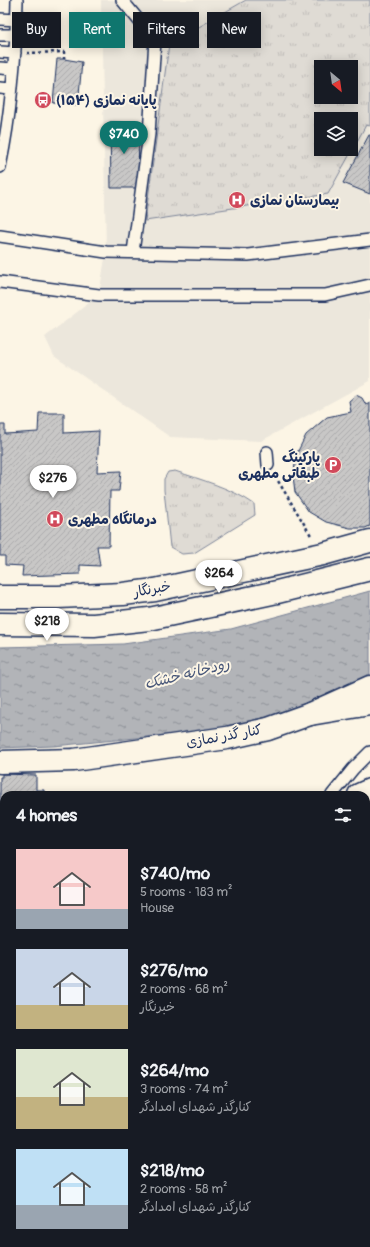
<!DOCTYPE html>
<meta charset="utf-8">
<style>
:root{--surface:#171b24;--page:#20242c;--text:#f1f3f6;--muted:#9ea1a6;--accent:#0f766e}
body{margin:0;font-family:Pangolin,"Playpen Sans Arabic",sans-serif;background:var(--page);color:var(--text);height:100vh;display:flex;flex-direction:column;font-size:15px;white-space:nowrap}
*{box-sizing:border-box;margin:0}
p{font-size:13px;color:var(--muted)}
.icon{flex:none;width:22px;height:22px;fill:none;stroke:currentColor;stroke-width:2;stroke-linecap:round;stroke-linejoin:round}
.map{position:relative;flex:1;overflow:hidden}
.drawer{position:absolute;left:0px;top:791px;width:370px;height:456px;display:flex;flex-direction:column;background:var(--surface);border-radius:12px 12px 0 0;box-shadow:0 2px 10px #0003}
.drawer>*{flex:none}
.guide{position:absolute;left:12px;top:12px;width:346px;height:36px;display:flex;gap:8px}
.needle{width:26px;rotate:151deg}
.tools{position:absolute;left:314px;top:60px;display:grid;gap:8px}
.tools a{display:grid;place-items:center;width:44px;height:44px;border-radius:0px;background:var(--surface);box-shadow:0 2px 10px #0003;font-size:20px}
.price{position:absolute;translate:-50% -34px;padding:0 9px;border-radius:14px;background:#fff;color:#222;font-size:13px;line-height:26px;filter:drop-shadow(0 1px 2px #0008)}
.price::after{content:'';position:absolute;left:50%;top:24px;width:12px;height:9px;margin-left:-6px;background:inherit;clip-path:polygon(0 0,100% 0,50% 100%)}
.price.selected{background:var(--accent);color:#fff}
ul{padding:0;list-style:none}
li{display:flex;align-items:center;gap:12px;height:100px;padding:0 16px}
li span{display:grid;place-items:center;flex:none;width:112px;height:80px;border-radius:0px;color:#555}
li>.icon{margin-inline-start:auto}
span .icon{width:48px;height:48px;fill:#fffc;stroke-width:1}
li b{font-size:17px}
h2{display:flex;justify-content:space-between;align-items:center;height:48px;padding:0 16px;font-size:17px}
.chip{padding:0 14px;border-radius:0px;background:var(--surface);box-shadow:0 2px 10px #0003;font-size:14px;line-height:36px}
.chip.selected{background:var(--accent);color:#fff}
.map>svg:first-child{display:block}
.built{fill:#ece7dc;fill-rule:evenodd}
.grass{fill:url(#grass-tufts);stroke:#7d8599;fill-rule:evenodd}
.water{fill:url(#water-ripples);stroke:#767f94}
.building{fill:url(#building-hatch);stroke:#1b2f5e}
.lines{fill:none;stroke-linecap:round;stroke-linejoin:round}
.service-casing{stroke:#1b2f5e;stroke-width:14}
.minor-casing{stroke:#1b2f5e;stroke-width:24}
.secondary-casing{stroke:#1b2f5e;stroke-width:25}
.primary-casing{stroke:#1b2f5e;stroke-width:25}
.path{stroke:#1b2f5e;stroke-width:2.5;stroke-dasharray:3 3;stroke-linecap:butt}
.service{stroke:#fcf5e5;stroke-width:11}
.minor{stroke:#fcf5e5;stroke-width:21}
.secondary{stroke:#fcf5e5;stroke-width:22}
.primary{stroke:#fcf5e5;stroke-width:22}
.labels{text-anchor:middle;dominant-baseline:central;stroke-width:4;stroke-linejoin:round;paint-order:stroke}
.poi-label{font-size:14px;font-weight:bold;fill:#1b2f5e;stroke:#fcf5e5;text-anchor:start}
.street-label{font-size:14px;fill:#1b2f5e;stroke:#fcf5e5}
.water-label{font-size:15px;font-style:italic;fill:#485779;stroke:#fcf5e5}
</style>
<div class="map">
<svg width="370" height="1247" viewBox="0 0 370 1247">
<defs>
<pattern id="grass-tufts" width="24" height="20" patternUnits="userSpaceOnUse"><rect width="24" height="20" fill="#dfdbd4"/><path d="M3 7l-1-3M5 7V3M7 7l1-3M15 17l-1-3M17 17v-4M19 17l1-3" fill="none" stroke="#bfbcb8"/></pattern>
<pattern id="water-ripples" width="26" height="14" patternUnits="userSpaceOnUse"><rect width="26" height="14" fill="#b2b4b8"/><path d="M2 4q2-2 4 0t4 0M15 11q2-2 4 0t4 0" fill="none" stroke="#909399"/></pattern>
<pattern id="building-hatch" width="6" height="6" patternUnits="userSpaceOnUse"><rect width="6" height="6" fill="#c8c7c6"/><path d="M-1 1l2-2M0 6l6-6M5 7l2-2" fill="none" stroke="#ababac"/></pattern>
</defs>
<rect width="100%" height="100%" fill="#fcf5e5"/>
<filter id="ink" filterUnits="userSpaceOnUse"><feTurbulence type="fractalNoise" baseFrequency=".025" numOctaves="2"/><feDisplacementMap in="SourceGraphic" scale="8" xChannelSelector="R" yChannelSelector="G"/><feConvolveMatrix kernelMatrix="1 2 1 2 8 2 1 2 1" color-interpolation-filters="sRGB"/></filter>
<g filter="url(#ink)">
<path class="built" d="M101,0H370V381L261,441L170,437L54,356L45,337L99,295L106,252ZM321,67H351V97H321ZM321,119H351V149H321Z"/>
<path class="grass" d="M246,0H370V126L366,125L328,194L145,221L169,44ZM321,67H351V97H321ZM321,119H351V149H321Z
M175,471C202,480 231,488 254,504L255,515L194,553L182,554L170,547L164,490V479L168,472Z
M0,939L4,942V1019L0,1024Z"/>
<path class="water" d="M370,591V676L351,685L269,721L176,734L54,746L0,748V647L123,644L231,629Z"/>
<path class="building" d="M57,59H64L82,62L78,105L53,103Z
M110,122L139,123L138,188H111Z
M369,135H370V194L343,183Z
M356,395L362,398L366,405L370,403V526L365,528H350L326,522L309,512L295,492L293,476L297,453L306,435L327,417L351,412L349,401Z
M39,413H64V433L99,431L97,472L121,471L119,491H110L109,546H97L100,566L80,565V574L22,576L23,566L5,565V556H0V425H5V434L38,432Z
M2,774L36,775V790H44V795H48H4V853L0,852V777H2Z"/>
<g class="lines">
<g class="service-casing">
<path id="service" d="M122,0L155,40L149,134L133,252
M0,19L17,20
M0,35H16
M0,52L15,53
M0,68L13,69
M0,88L11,89
M0,167C11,113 16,55 17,0
M0,236L106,252L248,255L370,240
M0,282L99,295H325L370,285
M267,452L268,465
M332,795L353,769L370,752"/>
</g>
<g class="minor-casing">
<path id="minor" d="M366,1174L370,1173
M222,1243L223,1247
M344,1247V1243"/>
</g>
<g class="secondary-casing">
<path id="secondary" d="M0,597H58L123,594L155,590L323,554L370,541
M0,624L94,625L149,619L277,592L370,569
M0,762L74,760L227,738L268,729L310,714L370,687"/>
</g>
<g class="primary-casing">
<path id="primary" d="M310,714L370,704
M359,795L370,790
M366,814L370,812
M366,832L370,831
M366,855L370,853
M0,918L4,920
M0,1046L4,1040
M0,1074L4,1069
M0,1127L4,1121"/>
</g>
<path class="path" d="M27,53L64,52V59
M275,476L312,537"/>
<use href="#service" class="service"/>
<use href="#minor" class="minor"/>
<use href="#secondary" class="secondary"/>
<use href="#primary" class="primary"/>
</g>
</g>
<defs>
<g id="bus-disc" transform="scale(0.9)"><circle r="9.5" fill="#d1495b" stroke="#fcf5e5"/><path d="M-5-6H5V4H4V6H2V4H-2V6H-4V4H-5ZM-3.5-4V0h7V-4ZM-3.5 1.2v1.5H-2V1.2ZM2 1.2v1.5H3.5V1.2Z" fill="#fff"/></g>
<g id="hospital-disc" transform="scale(0.9)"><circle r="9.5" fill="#d1495b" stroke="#fcf5e5"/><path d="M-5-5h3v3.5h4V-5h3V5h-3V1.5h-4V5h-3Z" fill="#fff"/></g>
<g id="parking-disc" transform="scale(0.9)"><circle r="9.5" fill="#d1495b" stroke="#fcf5e5"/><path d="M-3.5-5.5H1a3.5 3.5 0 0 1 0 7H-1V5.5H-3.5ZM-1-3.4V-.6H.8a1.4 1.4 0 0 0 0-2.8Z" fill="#fff"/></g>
</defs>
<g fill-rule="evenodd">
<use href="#bus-disc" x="43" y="100"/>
<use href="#hospital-disc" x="237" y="200"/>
<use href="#parking-disc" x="333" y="465"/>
<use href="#hospital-disc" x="55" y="519"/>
</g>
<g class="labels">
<g class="poi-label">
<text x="56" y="100">پایانه نمازی (۱۵۴)</text>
<text x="250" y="200">بیمارستان نمازی</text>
<text x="320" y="457" text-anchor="end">پارکینگ<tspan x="320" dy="16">طبقاتی مطهری</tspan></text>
<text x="68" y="519">درمانگاه مطهری</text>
</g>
<g class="street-label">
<text transform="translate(152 589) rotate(-10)">خبرنگار</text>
<text transform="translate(224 736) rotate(-10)">کنار گذر نمازی</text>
</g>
<g class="water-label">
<text transform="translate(187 674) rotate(-14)">رودخانه خشک</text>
</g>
</g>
</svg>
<div class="tools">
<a><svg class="needle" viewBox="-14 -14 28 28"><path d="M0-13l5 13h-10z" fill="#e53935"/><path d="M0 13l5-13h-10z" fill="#9ea1a6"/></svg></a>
<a><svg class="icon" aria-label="layers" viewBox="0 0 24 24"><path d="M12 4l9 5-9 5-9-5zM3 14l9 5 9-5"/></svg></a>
</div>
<b class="price selected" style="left:124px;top:155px">$740</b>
<b class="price" style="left:53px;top:499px">$276</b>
<b class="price" style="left:219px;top:594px">$264</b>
<b class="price" style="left:47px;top:642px">$218</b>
<div class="guide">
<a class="chip">Buy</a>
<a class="chip selected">Rent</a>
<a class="chip">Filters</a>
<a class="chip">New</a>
</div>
<section class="drawer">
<h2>4 homes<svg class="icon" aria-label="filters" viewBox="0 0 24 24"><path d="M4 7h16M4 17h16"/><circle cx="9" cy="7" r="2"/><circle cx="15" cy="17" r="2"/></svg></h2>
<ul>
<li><span style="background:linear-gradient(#f6c9c9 75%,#9aa5b1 0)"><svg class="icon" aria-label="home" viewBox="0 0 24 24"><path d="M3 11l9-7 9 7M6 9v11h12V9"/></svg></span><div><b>$740/mo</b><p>5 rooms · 183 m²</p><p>House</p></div></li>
<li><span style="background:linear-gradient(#c9d6e8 70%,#c2b280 0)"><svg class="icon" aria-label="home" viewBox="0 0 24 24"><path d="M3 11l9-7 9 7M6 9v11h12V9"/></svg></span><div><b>$276/mo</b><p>2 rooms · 68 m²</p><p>خبرنگار</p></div></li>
<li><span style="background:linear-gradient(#dfe7d0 60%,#c2b280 0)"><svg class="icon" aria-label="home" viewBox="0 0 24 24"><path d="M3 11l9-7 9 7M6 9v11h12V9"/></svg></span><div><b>$264/mo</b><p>3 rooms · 74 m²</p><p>کنارگذر شهدای امدادگر</p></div></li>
<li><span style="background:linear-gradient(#bfe0f5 70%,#9aa5b1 0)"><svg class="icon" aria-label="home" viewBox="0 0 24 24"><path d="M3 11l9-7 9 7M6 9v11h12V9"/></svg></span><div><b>$218/mo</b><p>2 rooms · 58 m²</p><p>کنارگذر شهدای امدادگر</p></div></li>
</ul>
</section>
</div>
